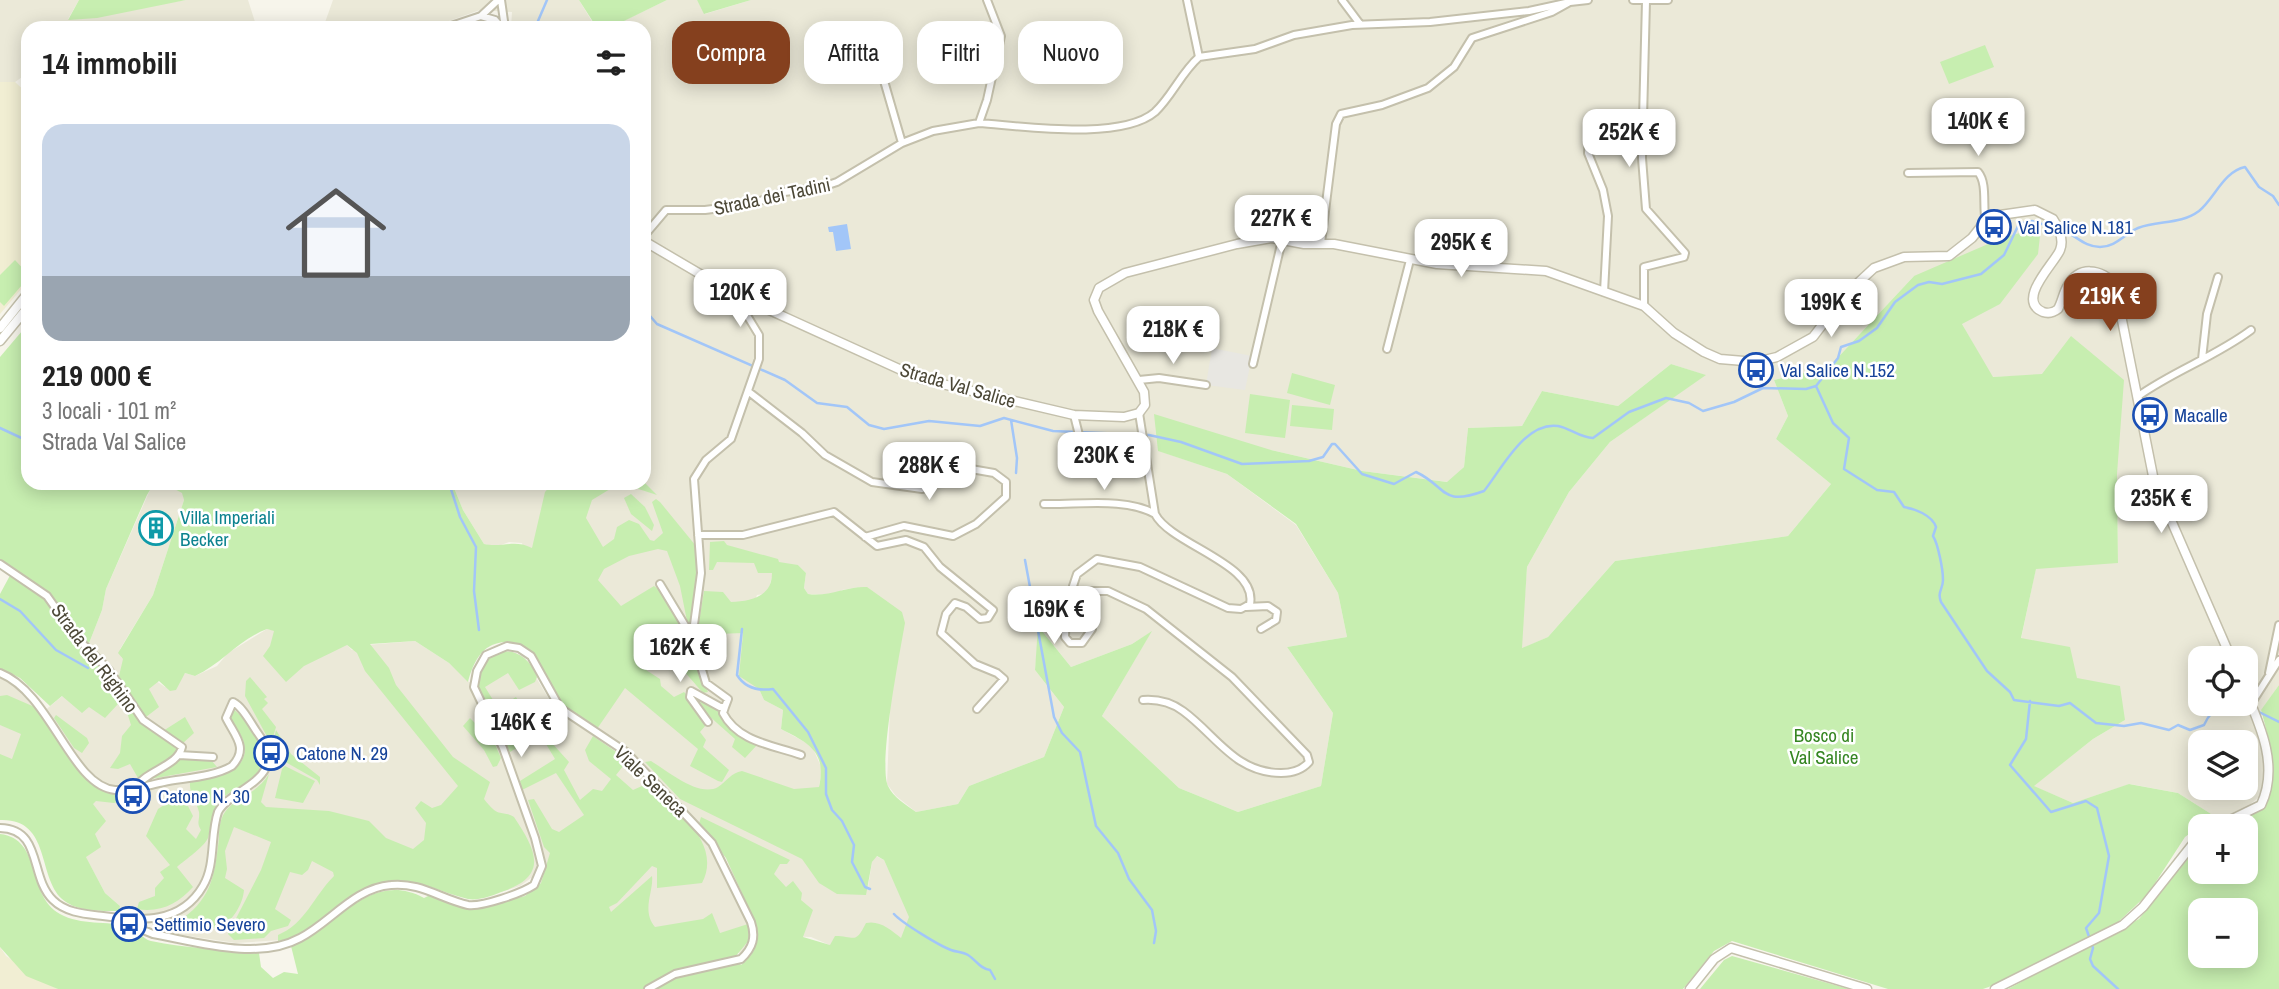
<!DOCTYPE html>
<html lang="it">
<meta charset="utf-8">
<style>
:root{--surface:#fff;--page:#f2f2f2;--text:#222;--muted:#767676;--accent:#85401e}
body{margin:0;font-family:"Archivo Narrow",sans-serif;background:var(--page);color:var(--text);height:100vh;display:flex;flex-direction:column;font-size:26px;white-space:nowrap}
*{box-sizing:border-box;margin:0}
p{font-size:23px;color:var(--muted)}
.icon{flex:none;width:38px;height:38px;fill:none;stroke:currentColor;stroke-width:2;stroke-linecap:round;stroke-linejoin:round}
.map{position:relative;flex:1;overflow:hidden}
.details{position:absolute;left:21px;top:21px;width:630px;height:469px;display:flex;flex-direction:column;background:var(--surface);border-radius:21px;box-shadow:0 4px 18px #0003}
.details>*{flex:none}
.hud{position:absolute;left:672px;top:21px;width:665px;height:63px;display:flex;gap:14px}
.buttons{position:absolute;left:2188px;top:646px;display:grid;gap:14px}
.buttons a{display:grid;place-items:center;width:70px;height:70px;border-radius:14px;background:var(--surface);box-shadow:0 4px 18px #0003;font-size:35px}
.price{position:absolute;translate:-50% -60px;padding:0 16px;border-radius:14px;background:#fff;color:#222;font-size:23px;line-height:46px;filter:drop-shadow(0 2px 4px #0008)}
.price::after{content:'';position:absolute;left:50%;top:42px;width:21px;height:16px;margin-left:-10px;background:inherit;clip-path:polygon(0 0,100% 0,50% 100%)}
.price.active{background:var(--accent);color:#fff}
ul{padding:0;list-style:none}
li{display:grid;align-content:center;gap:14px;height:371px;padding:0 21px}
li span{display:grid;place-items:center;height:217px;border-radius:21px;color:#555}
li>.icon{margin-inline-start:auto}
span .icon{width:126px;height:126px;fill:#fffc;stroke-width:1}
li b{font-size:30px}
h2{display:flex;justify-content:space-between;align-items:center;height:84px;padding:0 21px;font-size:30px}
.tag{padding:0 24px;border-radius:21px;background:var(--surface);box-shadow:0 4px 18px #0003;font-size:24px;line-height:63px}
.tag.active{background:var(--accent);color:#fff}
.map>svg:first-child{display:block}
.residential{fill:#ebe9d8;fill-rule:evenodd}
.education{fill:#f1eed3}
.green{fill:#c7eeb0;fill-rule:evenodd}
.parking{fill:#e8e7e2}
.water{fill:#a2c6f8}
.lines{fill:none;stroke-linecap:round;stroke-linejoin:round}
.stream{stroke:#a2c6f8;stroke-width:2.5}
.minor-casing{stroke:#c4c0ac;stroke-width:10}
.tertiary-casing{stroke:#c4c0ac;stroke-width:11}
.minor{stroke:#fff;stroke-width:6}
.tertiary{stroke:#fff;stroke-width:8}
.labels{text-anchor:middle;dominant-baseline:central;stroke-width:5;stroke-linejoin:round;paint-order:stroke}
.street-label{font-size:19px;fill:#4c4837;stroke:#fff}
.transit-label{font-size:19px;fill:#164399;stroke:#fff;text-anchor:start}
.culture-label{font-size:19px;fill:#0d838f;stroke:#fff;text-anchor:start}
.park-label{font-size:19px;fill:#368623;stroke:#fff}
</style>
<div class="map">
<svg width="2279" height="989" viewBox="0 0 2279 989">
<rect width="100%" height="100%" fill="#f7f5eb"/>
<path class="residential" d="M0,0H79L68,19L186,0H248L257,28H28V73L15,82H0Z
M333,0H579L596,28H511L512,12L480,10L429,28H323Z
M667,0H697L705,14L751,0H2279V685L2253,722L2262,752L2265,782L2259,797L2247,807L2219,819L2178,793L2130,784L2073,803L2033,786L2093,739L2125,720L2077,678L2021,639L2036,568L2118,562L2117,474L2043,375L1992,377L1962,324L1914,276L1829,367L1774,380L1788,416L1776,439L1831,484L1788,536L1615,561L1548,637L1521,649L1527,567L1569,492L1610,442L1705,375L1671,364L1618,406L1542,391L1522,426L1468,428L1464,467L1448,482L1362,471L1271,450L1159,451L1227,474L1296,525L1338,593L1347,637L1287,647L1333,713L1321,786L1238,812L1179,788L1102,716L1151,632L1132,644L1071,667L1039,627L1035,670L1064,707L1044,757L969,786L958,804L916,812L896,796L887,784L890,708L860,587L842,590L835,595L808,594L804,588L806,573L798,565L773,573L769,588L764,594L757,595L743,633L740,671L759,689L764,700L783,710L781,729L812,746L822,769L819,787L868,887L872,862L876,856L884,860L910,917L904,935L889,952L834,947L811,937L758,935L726,858L714,841L639,759L597,729L624,687L633,632L541,605L522,543L509,542L496,547L484,544L463,510L452,483H644V28H626L623,21ZM2200,658H2245V704H2200ZM2200,742H2245V788H2200Z
M165,484L183,493L184,500L153,595L120,649L121,657L165,687L180,679L185,673L195,676L217,666L228,653L267,629L347,645L352,650L366,645L415,641L449,663L469,682L478,683L486,662L507,650L523,656L555,709L633,764L709,845L748,924L750,939L741,953L681,946L531,878L520,886L477,899L415,882H384L356,893L306,930L282,940L236,943L156,931L147,914L119,911L120,906L105,893L82,850L0,779V678L30,696L43,712L100,665L86,651L102,610L106,589L150,490Z"/>
<path class="education" d="M0,82H15L28,94V281L0,314Z
M0,947L6,956L58,989H0Z"/>
<path class="green" d="M79,0H186L97,18L68,20Z
M573,0H667L624,21L626,28H597L579,0Z
M697,0H751L704,14Z
M1985,45L1994,67L1949,84L1940,62Z
M2041,227L2038,254L2000,304L1962,324L1993,377L2042,374L2071,336L2124,380L2117,474L2118,563L2036,569L2021,638L2070,647L2077,678L2120,686L2125,720L2093,739L2034,786L2073,803L2129,784L2178,793L2219,819L2200,826L2185,837L2148,894L2116,924L1997,984L1983,989H1888L1732,941L1714,951L1683,989H58L26,976L0,947V834C43,839 26,895 60,914C81,926 107,920 129,927C138,929 142,939 151,941C187,949 223,948 259,953L261,967L273,978L284,972L298,974L291,946C335,927 371,869 424,898L430,895L470,910L525,896L541,883L550,853L544,847L528,800L534,799L552,829L559,832L584,815L556,773L522,790L520,781L555,759L540,734L510,752C503,739 478,701 477,688C475,648 522,636 537,677L535,682L519,690L508,673L485,687L498,708L516,697L524,712L569,762L564,770L580,800L593,789L602,791L611,779L589,761L585,750L593,736L628,760L616,775L633,790L651,782C675,809 723,843 702,883L657,888V868L652,866L617,903L609,907L611,912L652,876C654,891 641,910 655,927L703,919L712,913L720,933L748,924L750,939L735,957L741,965C755,954 760,941 756,924L726,858L699,824L701,817L790,860L787,864H780L774,874L786,887L793,881L802,893L801,900L813,910L803,937L830,945L835,936C855,936 855,945 866,923C880,920 891,930 901,938L909,917L884,860L877,856L872,862L866,895L837,894L819,883L802,859L680,799L645,762L651,761C666,770 699,798 718,787C727,781 731,773 742,771L794,789L819,787C827,751 808,743 781,729L783,710L764,700L759,689L739,676L743,633L716,634L702,638L697,634L704,591L723,592L731,602C751,601 772,597 772,573H758L754,563L717,562L713,570H709L710,542L724,541L727,545L778,559L779,562L798,565L806,573L804,588L808,594C830,597 846,586 867,587L902,612L905,623C900,652 878,764 888,786C893,797 906,805 916,812L958,804L969,786L1044,757L1064,707L1035,670L1038,626L1071,667L1132,644L1152,631L1102,716L1179,788L1238,812L1321,786L1333,713L1287,647L1347,637L1338,593L1296,524L1227,474L1158,451L1154,414L1271,450L1362,471L1447,482L1464,467L1468,428L1522,426L1542,391L1618,406L1671,364L1706,375L1610,442L1569,492L1527,567L1522,648L1548,637L1615,561L1788,536L1831,484L1776,439L1788,416L1774,380L1829,367L1914,276L2002,238Z
M15,260L28,274V278L4,306L0,302V275Z
M28,324V483H452L463,510L484,544C502,548 514,539 532,548L545,492L553,483H645L657,495L620,483L592,500L586,518L603,547L614,539L617,527L629,520L639,524L650,540L654,541L663,533L652,502L656,499L660,502L696,546L698,577L691,626L687,621L680,586L667,551L658,549L629,556L604,569L598,580L621,606L654,586C684,606 693,662 708,692L703,693L670,655H656L646,670L660,679L661,686L674,697L684,692L687,695L688,701L706,725L700,732L706,740L703,747L729,770L722,782L718,781L690,766L698,749L625,688L597,729C585,722 571,714 561,704C542,682 537,630 495,644C479,649 472,667 468,682L449,663L415,641L370,644L389,668L396,685L453,757L490,782L484,799C500,820 501,809 514,817C536,850 549,875 504,891C494,895 479,901 468,899C439,892 415,876 385,882C343,889 320,935 278,941V935C306,923 313,897 334,876L333,872L312,861L308,870L302,875L290,872L275,909L291,920L288,926L271,931L264,938L234,940L228,934L261,870L271,842L234,827L225,851L227,869L225,878L244,890C243,905 231,923 218,929L184,921L183,918C213,897 215,871 219,838C219,829 220,819 225,812C235,797 255,796 269,774L261,802L266,807L329,811L369,821L386,838L413,849L424,840L426,823L415,808L421,801L432,808L441,805L458,786L365,671L357,653L347,645L304,666L286,682L263,656L270,646L274,631L267,629C238,640 223,663 195,676L185,673L176,690L170,691L159,681L149,689L159,707L146,717L142,716L119,676L123,659L118,653L153,595L184,500L182,493L165,484L150,490L147,495L106,589L102,610L86,651L115,685L118,704L105,718L89,707L82,713L62,696L50,706L20,678L0,668V594L14,568L0,562V357Z
M1292,373L1335,385L1330,405L1287,393Z
M1250,394L1290,400L1285,438L1245,433Z
M1292,405L1334,409L1332,430L1290,426Z
M631,494L645,507L654,525L652,531L631,514L624,498Z
M250,677L267,697L264,699L268,703L262,709L276,727L271,744L245,696L246,681Z
M2279,685V989H2008L2139,919L2200,844V872H2245V826H2237C2279,802 2275,758 2261,710ZM2200,910H2245V956H2200Z
M121,693L143,724L178,750L174,757L138,778L130,764L118,769L110,768L120,753L122,736L131,725Z
M7,695L37,708L67,756L100,789L117,794L134,791L139,796L114,803L96,801L93,804L106,821L95,834L101,847L86,857L105,893L120,906L119,911C100,911 77,912 62,899C37,876 51,818 0,820V754L12,759L21,734L0,725V696Z
M696,696L716,707L734,731L757,745L745,758L732,747L735,739L708,715Z
M233,709C253,724 276,761 250,781C240,789 226,792 219,802C210,813 212,825 208,838C204,847 185,860 177,867L193,887C178,904 160,913 137,909L139,902L155,896V888L164,878L160,872L170,865L146,836L158,809L170,801L188,806L193,816L186,829L196,839L201,830C196,822 200,821 199,812C196,800 189,794 190,782C210,772 254,776 243,740C240,731 232,725 229,716Z
M56,715L87,738L89,743L82,753L74,748L54,718Z
M185,717L194,733L182,744L163,731Z
M470,718L479,727L488,728L501,758L497,766L493,767L484,750L463,726Z
M276,730L291,754L320,777V785L317,780L275,756L273,742Z
M183,758L211,760L217,767L145,780Z
M285,766L315,781L303,803L275,798L282,769Z
M1732,956L1849,989H1700L1724,960Z"/>
<path class="parking" d="M1212,348L1252,356L1245,390L1206,385Z"/>
<path class="water" d="M847,224L851,249L836,251L833,232H829L828,227Z"/>
<g class="lines">
<path class="stream" d="M535,28L547,0
M2062,230C2076,235 2084,247 2100,247C2116,247 2124,234 2138,228C2159,220 2180,225 2199,211C2214,199 2224,171 2245,167L2259,187L2273,196L2279,205
M644,309L657,324L785,380L817,403L847,407L869,425L884,429L929,421L980,426L1004,418L1053,431L1149,435L1181,442L1242,464L1309,461L1323,457L1332,444H1335L1362,474L1394,484L1416,472C1448,487 1440,507 1484,491C1501,470 1525,421 1558,426C1570,428 1580,438 1593,438L1629,412L1666,398L1689,403L1703,411L1734,402L1763,388L1806,389L1816,386L1838,358L1841,347L1859,341L1877,328L1895,302L1918,285L1929,282L1942,284L1981,274L2004,255L2019,224L2032,221L2055,228
M1816,386L1833,423L1849,438L1844,469L1877,490L1894,492L1904,507C1915,509 1932,515 1936,527L1933,536C1938,544 1943,569 1943,580C1943,589 1937,592 1941,602L1987,671L2010,692L2014,700L2059,706L2070,703L2096,723L2124,726L2141,723L2169,730L2178,725L2190,730L2204,725C2214,703 2228,702 2251,709
M1011,420L1017,458L1016,473
M0,428L28,441
M449,483L460,517L476,547L474,591L479,630
M1025,560L1054,717L1062,733L1080,752L1096,826L1118,853L1129,879L1152,910L1156,931L1154,943
M0,599L20,611L56,650L88,668
M742,629L737,675C745,688 759,691 773,689L808,732L826,768V794L832,810L842,821L854,845L852,862L865,887L870,889
M2030,701L2026,739L2010,765L2051,812L2086,801L2097,808L2109,856L2099,913L2086,928L2093,948L2090,959L2093,966L2118,989
M2257,711L2279,722
M894,914C902,923 940,946 951,950C956,952 963,952 968,955C976,960 980,969 990,970L995,979"/>
<g class="minor-casing">
<path id="minor" d="M501,0L505,28
M1187,0L1199,57L1255,49L1294,35L1352,25L1430,22L1529,11L1570,2
M1342,0L1360,24
M1633,0H1668
M481,16L495,20L502,28
M445,28L481,16L498,0
M878,60L902,143
M1590,121L1588,153L1603,190L1608,216L1604,292
M979,123C1022,126 1121,141 1155,112C1172,96 1181,73 1199,57
M1908,173L1978,172C1988,184 1982,207 1986,223
M644,236L666,210H705L752,204L784,192L819,188L837,182L902,143L933,131L979,123L987,100L1001,36L987,0
M1321,243L1336,124L1341,114L1382,105L1428,88L1454,67L1472,38L1552,12L1570,2L1588,0
M1644,306V267L1684,257L1685,253L1646,209L1642,158L1646,1
M1387,349L1410,260
M2202,359L2207,314L2218,277
M1253,364L1282,240
M1139,380L1159,378L1206,385
M749,392L802,433L825,455L872,482L922,489L971,469L994,473L1006,482V497L976,524L953,536L904,526L865,537
M2137,397C2173,371 2215,357 2251,330
M1139,413L1155,514C1171,545 1258,564 1250,604L1241,609L1228,608L1140,567L1097,559L1077,574L1073,586L1076,591H1108L1146,609L1232,677L1307,755L1309,762C1302,770 1292,773 1281,773C1235,773 1216,735 1183,711C1172,703 1157,699 1143,700
M1074,415L1081,443
M1044,504C1078,505 1126,497 1155,514
M698,535H743L834,512L877,546L906,540L924,547L940,567L993,610L988,618L980,619L966,607L955,603L946,614L941,633L975,664L997,673L1004,679L977,709
M0,564L47,596L77,638L109,670L143,720L182,747C178,766 147,770 136,787
M660,584L689,632H693L701,573L694,479L706,460L731,439L759,359V335L734,294
M1076,591L1066,611L1065,637L1070,643H1082L1092,629
M1246,607L1268,606L1277,612L1276,620L1261,629
M691,633L706,683L728,699L725,707H720L691,691L690,697L708,722
M0,673C51,693 71,786 115,790C131,791 149,785 164,782C184,778 214,777 232,766C249,748 235,736 226,718L233,702C243,707 250,722 257,732C293,779 231,787 218,812C210,835 216,864 203,886C181,924 141,921 103,916C86,914 66,913 53,900C29,877 43,829 0,828
M2269,673L2279,625
M2251,704L2279,660
M725,707L723,713C738,742 773,745 801,755
M179,755L213,757
M141,920L143,930L153,934C197,942 258,961 300,938C331,922 354,888 391,885C420,882 441,899 468,905C482,907 522,893 534,885L542,866L535,838L503,748L474,687L477,671L486,655L507,646L519,648L531,656L560,708L626,752L712,843L751,922C756,937 753,948 741,959L675,974L648,989"/>
</g>
<g class="tertiary-casing">
<path id="tertiary" d="M644,241L734,294L921,379L1074,415L1124,417L1139,413L1145,405L1144,392L1098,311L1094,300L1099,288L1125,273L1237,244L1272,238L1304,244H1334L1437,264L1546,271L1644,306L1674,333L1704,352L1720,359L1756,362L1777,357L1813,337L1846,294L1874,268L1904,257L1949,256L1972,238L1983,224L2000,215L2035,210L2053,219C2059,228 2064,240 2060,250C2055,263 2015,300 2043,312C2049,314 2053,313 2058,309C2062,302 2063,294 2067,287C2077,265 2102,268 2115,285L2154,481L2231,658
M0,328L28,293
M0,341L28,307
M2218,826L2261,805C2279,767 2261,727 2245,690
M1690,989L1714,959L1731,948L1867,989
M1995,989L2123,925L2143,907L2200,835"/>
</g>
<use href="#minor" class="minor"/>
<use href="#tertiary" class="tertiary"/>
</g>
<defs>
<g id="bus-ring" transform="scale(1.75)"><circle r="9.5" fill="#fff" stroke="#1a4fb4" stroke-width="1.5"/><path d="M-5-6H5V4H4V6H2V4H-2V6H-4V4H-5ZM-3.5-4V0h7V-4ZM-3.5 1.2v1.5H-2V1.2ZM2 1.2v1.5H3.5V1.2Z" fill="#1a4fb4"/></g>
<g id="building-ring" transform="scale(1.75)"><circle r="9.5" fill="#fff" stroke="#0f9aa8" stroke-width="1.5"/><path d="M-4-6H4V6H1V3H-1V6H-4ZM-2.5-4.3h1.7v1.8h-1.7ZM.8-4.3h1.7v1.8H.8ZM-2.5-1h1.7V.8h-1.7ZM.8-1h1.7V.8H.8Z" fill="#0f9aa8"/></g>
</defs>
<g fill-rule="evenodd">
<use href="#bus-ring" x="1994" y="227"/>
<use href="#bus-ring" x="1756" y="370"/>
<use href="#bus-ring" x="2150" y="415"/>
<use href="#building-ring" x="156" y="528"/>
<use href="#bus-ring" x="271" y="753"/>
<use href="#bus-ring" x="133" y="796"/>
<use href="#bus-ring" x="129" y="924"/>
</g>
<g class="labels">
<g class="street-label">
<text transform="translate(772 196) rotate(-12)">Strada dei Tadini</text>
<text transform="translate(958 385) rotate(16)">Strada Val Salice</text>
<text transform="translate(95 658) rotate(53)">Strada del Righino</text>
<text transform="translate(651 781) rotate(44)">Viale Seneca</text>
</g>
<g class="transit-label">
<text x="2018" y="227">Val Salice N.181</text>
<text x="1780" y="370">Val Salice N.152</text>
<text x="2174" y="415">Macalle</text>
<text x="296" y="753">Catone N. 29</text>
<text x="158" y="796">Catone N. 30</text>
<text x="154" y="924">Settimio Severo</text>
</g>
<g class="culture-label">
<text x="180" y="517">Villa Imperiali<tspan x="180" dy="22">Becker</tspan></text>
</g>
<g class="park-label">
<text x="1824" y="735">Bosco di<tspan x="1824" dy="22">Val Salice</tspan></text>
</g>
</g>
</svg>
<div class="buttons">
<a><svg class="icon" aria-label="locate" viewBox="0 0 24 24"><circle cx="12" cy="12" r="6"/><path d="M12 2v4M12 18v4M2 12h4M18 12h4"/></svg></a>
<a><svg class="icon" aria-label="layers" viewBox="0 0 24 24"><path d="M12 4l9 5-9 5-9-5zM3 14l9 5 9-5"/></svg></a>
<a>+</a>
<a>−</a>
</div>
<b class="price" style="left:1978px;top:158px">140K €</b>
<b class="price" style="left:1629px;top:169px">252K €</b>
<b class="price" style="left:1281px;top:255px">227K €</b>
<b class="price" style="left:1461px;top:279px">295K €</b>
<b class="price" style="left:740px;top:329px">120K €</b>
<b class="price active" style="left:2110px;top:333px">219K €</b>
<b class="price" style="left:1831px;top:339px">199K €</b>
<b class="price" style="left:1173px;top:366px">218K €</b>
<b class="price" style="left:1104px;top:492px">230K €</b>
<b class="price" style="left:929px;top:502px">288K €</b>
<b class="price" style="left:2161px;top:535px">235K €</b>
<b class="price" style="left:1054px;top:646px">169K €</b>
<b class="price" style="left:680px;top:684px">162K €</b>
<b class="price" style="left:521px;top:759px">146K €</b>
<div class="hud">
<a class="tag active">Compra</a>
<a class="tag">Affitta</a>
<a class="tag">Filtri</a>
<a class="tag">Nuovo</a>
</div>
<section class="details">
<h2>14 immobili<svg class="icon" aria-label="filters" viewBox="0 0 24 24"><path d="M4 7h16M4 17h16"/><circle cx="9" cy="7" r="2"/><circle cx="15" cy="17" r="2"/></svg></h2>
<ul>
<li><span style="background:linear-gradient(#c9d6e8 70%,#9aa5b1 0)"><svg class="icon" aria-label="home" viewBox="0 0 24 24"><path d="M3 11l9-7 9 7M6 9v11h12V9"/></svg></span><div><b>219 000 €</b><p>3 locali · 101 m²</p><p>Strada Val Salice</p></div></li>
</ul>
</section>
</div>
